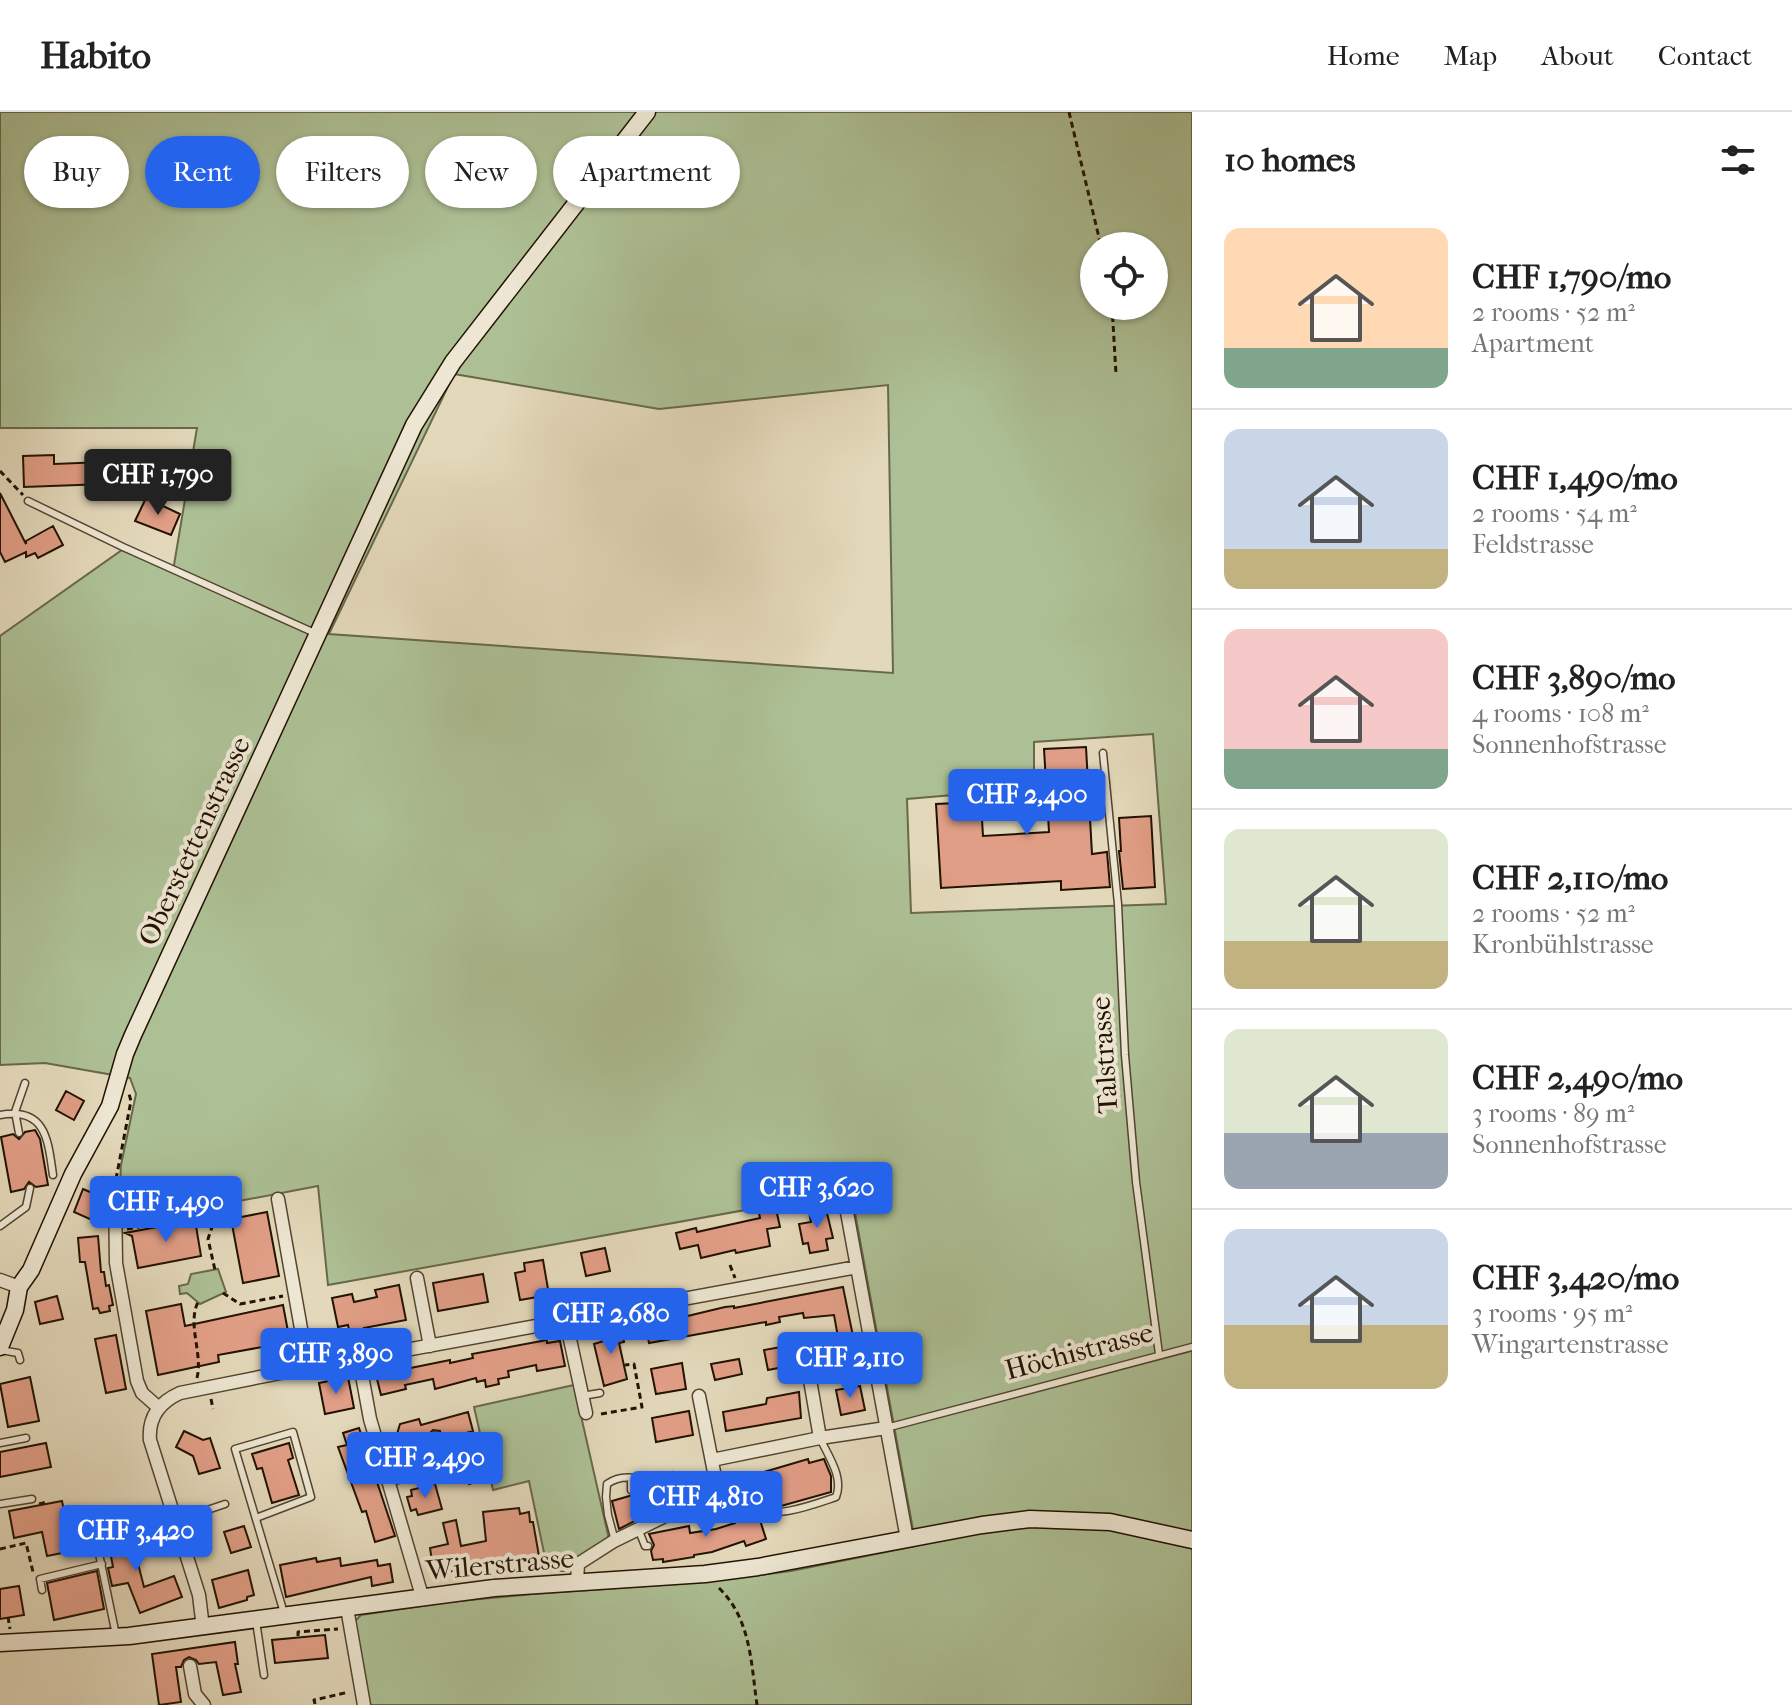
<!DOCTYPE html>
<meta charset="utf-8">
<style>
:root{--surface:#fff;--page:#f6f6f6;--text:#222;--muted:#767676;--line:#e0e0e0;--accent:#2563eb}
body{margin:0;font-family:"IM FELL French Canon",serif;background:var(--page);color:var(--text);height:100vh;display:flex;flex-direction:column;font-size:30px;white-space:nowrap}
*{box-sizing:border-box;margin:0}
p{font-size:26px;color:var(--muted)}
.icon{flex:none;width:44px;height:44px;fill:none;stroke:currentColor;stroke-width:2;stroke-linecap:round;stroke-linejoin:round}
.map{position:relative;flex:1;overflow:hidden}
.side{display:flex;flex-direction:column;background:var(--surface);width:600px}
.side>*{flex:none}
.hud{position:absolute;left:24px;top:24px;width:760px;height:72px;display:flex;gap:16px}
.buttons{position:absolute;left:1080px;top:120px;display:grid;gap:16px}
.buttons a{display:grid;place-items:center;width:88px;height:88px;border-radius:50%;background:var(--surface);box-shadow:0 2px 6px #0004;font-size:40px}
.price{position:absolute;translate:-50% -68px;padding:0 18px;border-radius:8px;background:var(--accent);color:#fff;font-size:26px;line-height:52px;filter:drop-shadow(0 2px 4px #0008)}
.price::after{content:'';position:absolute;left:50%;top:48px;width:24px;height:18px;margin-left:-12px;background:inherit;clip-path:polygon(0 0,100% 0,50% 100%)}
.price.on{background:#222;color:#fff}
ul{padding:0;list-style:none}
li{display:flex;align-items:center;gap:24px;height:200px;padding:0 32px}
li+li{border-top:2px solid var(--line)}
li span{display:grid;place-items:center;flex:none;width:224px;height:160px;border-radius:16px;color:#555}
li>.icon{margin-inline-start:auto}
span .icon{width:96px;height:96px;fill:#fffc;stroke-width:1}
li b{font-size:34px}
h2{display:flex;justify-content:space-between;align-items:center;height:96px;padding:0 32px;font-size:34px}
.tag{padding:0 28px;border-radius:36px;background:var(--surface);box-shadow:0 2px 6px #0004;font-size:28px;line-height:72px}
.tag.on{background:var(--accent);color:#fff}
header{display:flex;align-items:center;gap:48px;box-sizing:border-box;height:112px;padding:0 40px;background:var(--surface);border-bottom:2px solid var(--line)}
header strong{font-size:38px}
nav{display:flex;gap:44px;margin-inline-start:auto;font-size:28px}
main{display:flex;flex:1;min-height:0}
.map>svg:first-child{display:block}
.green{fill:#adc095;stroke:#68694b;stroke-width:2;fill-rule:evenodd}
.building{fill:#e19e86;stroke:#221201;stroke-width:2}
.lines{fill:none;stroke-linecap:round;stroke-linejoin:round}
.lane-casing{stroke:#52442f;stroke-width:9}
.street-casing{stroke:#52442f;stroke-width:15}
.secondary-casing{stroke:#221201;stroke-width:19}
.path{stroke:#221201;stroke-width:3;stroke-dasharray:6 4;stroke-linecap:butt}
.lane{stroke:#ede6d2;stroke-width:6}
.street{stroke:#ede6d2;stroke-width:12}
.secondary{stroke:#ede6d2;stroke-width:16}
.labels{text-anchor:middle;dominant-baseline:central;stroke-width:8;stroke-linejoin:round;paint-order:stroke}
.street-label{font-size:28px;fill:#221201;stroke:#ede6d2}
</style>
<header>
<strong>Habito</strong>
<nav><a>Home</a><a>Map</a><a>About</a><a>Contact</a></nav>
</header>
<main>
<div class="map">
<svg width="1192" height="1593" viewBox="0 0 1192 1593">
<rect width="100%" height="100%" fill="#e3d8ba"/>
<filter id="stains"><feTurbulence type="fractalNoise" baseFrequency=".0025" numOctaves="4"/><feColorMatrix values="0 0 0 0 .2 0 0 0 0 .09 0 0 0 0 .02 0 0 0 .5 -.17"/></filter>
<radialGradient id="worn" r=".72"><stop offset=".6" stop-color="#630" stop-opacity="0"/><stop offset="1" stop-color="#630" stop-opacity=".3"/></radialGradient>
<path class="green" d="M0,0H1192V1593H369L355,1509L361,1503L449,1490L533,1482L703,1470L791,1459L916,1434L851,1079L328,1173L318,1074L118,1112L121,1053L136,982L130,966L45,951L0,953V524L122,438L173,459L197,316H0ZM1094,134H1154V194H1094ZM454,262L659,297L888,273L893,561L329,522ZM1153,622L1166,792L911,801L907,687L1034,676V630Z
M218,1157L226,1180L200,1192L187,1181L180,1182L179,1174L188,1172L191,1162Z
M574,1273L609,1427L564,1454V1459H551L547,1455L529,1369L493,1378L474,1295Z"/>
<path class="building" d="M54,343V352L104,350L105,372L24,375L23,344Z
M0,381L26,432V429L53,414L63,433L38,446L35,441L26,445V440L5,450L0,440Z
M146,386L180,402L171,423L135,409Z
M1086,635L1092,742L1107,740L1110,775L1061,778V769L941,776L936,692L981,690L983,724L1049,720L1044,637Z
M1151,704L1155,775L1123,777L1119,739H1121L1119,706Z
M66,979L84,989L74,1008L56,998Z
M35,1018L40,1027L48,1073L36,1075L29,1070L24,1077L11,1080L1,1025L13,1022L19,1027L25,1020Z
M83,1077L102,1085L92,1108L74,1100Z
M825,1093L833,1126L826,1127L828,1138L810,1141L808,1131L803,1132L799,1112L811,1110L808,1096Z
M776,1097L780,1115L767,1117L770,1134L736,1141L735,1138L701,1146L698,1133L680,1137L676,1121L696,1116L697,1120L760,1106L759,1101Z
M267,1100L279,1164L243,1171L231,1107Z
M195,1108L201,1144L138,1156L132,1124L125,1121Z
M98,1124L101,1160H104L106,1174L109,1173L113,1193L109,1194L110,1199L100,1201L98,1196L93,1197L85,1150H80L78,1126Z
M605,1136L610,1159L586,1164L581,1141Z
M543,1148L549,1183L520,1188L515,1161L525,1159L524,1151Z
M483,1162L488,1190L438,1199L433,1171Z
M399,1173L406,1208L364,1216L365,1219L350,1222L348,1213L338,1215L332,1186L352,1182L354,1190L377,1185L375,1178Z
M843,1175L855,1234L842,1237L844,1249L815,1254L814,1249L768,1258L764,1238L838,1225L834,1203L804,1206L803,1201L779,1205L780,1210L766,1213V1210L649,1231L645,1209L674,1203L675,1207L725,1195L734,1194V1196Z
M57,1184L63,1207L40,1212L35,1190Z
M181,1192L185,1214L283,1193L290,1230L218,1243L219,1250L158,1263L146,1199Z
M612,1209L614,1215L621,1214L624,1230L619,1231L627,1267L604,1274L594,1232L607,1228L604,1211Z
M116,1223L126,1277L106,1281L95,1227Z
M547,1228V1231L560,1229L565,1254L537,1259L536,1253L508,1259L509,1265L498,1267L499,1272L486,1275L485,1268L477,1270L476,1266L435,1277L433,1267L405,1273L406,1277L381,1283L376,1263L450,1248V1251L473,1246L472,1242Z
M739,1247L742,1262L715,1268L711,1252Z
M682,1251L686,1277L656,1282L651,1257Z
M30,1265L39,1309L8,1315L0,1272Z
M348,1265L354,1296L325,1302L319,1271Z
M860,1274L865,1298L841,1303L836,1278Z
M799,1280L801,1306L726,1319L723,1300L766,1292L767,1286Z
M689,1299L693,1323L656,1330L652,1306Z
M468,1300L473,1319L442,1328L440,1319L433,1318L429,1322L431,1331L422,1341L404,1346L397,1322L400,1312L419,1307L421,1313Z
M359,1316L395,1424L375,1430L366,1399L362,1400L338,1335L347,1333L343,1321Z
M184,1319L203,1328L210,1326L220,1356L199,1362L193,1344L176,1335Z
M46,1331L51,1355L0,1365V1340Z
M289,1331L293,1346L288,1348L299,1383L272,1391L262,1356L257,1357L252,1342Z
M808,1347L809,1351L824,1347L831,1364V1380L781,1394L760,1393L746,1387L743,1375L766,1368L764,1360Z
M477,1349L483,1368L469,1372L463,1351Z
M672,1360L677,1383L667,1390L659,1374L663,1373L660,1362Z
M435,1372L442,1397L418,1403L416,1397L411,1399L407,1385L412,1384L411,1378Z
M647,1379L656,1398L619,1417L612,1389Z
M62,1389L72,1439L47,1444L42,1420L14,1426L9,1399Z
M519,1396L520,1402L529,1400L530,1410H533L539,1444L434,1462L430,1436L448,1432L443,1411L456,1408L461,1434L486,1429L483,1400Z
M745,1401L759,1405L766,1427L746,1434L744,1429L712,1440L694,1443V1445L663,1450V1447L653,1448L651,1439L654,1433L649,1422L689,1414L690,1421L716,1417L735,1411L733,1405Z
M122,1409L128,1442L135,1440L144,1475L174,1464L182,1485L140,1501L128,1471L112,1474L108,1456L113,1455L105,1412Z
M244,1414L251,1435L231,1441L224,1420Z
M316,1446L317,1450L340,1446L341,1454L377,1448L378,1454L390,1452L393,1470L372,1474L371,1465L286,1485L280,1453Z
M248,1458L254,1483L247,1485V1488L219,1496L212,1468Z
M97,1459L104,1497L54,1508L47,1471Z
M19,1474L24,1503L0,1507V1477Z
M325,1523L328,1546L275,1551L272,1528Z
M235,1530L238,1552H235L241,1580L223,1583L216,1550L199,1552L196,1548L189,1545L184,1548L181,1555H176L181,1590L159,1593L152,1542Z"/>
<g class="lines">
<g class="lane-casing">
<path id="lane" d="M28,389L123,435L317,522
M1103,641L1118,792L1125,943L1136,1070L1159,1242
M0,1003C46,995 48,1028 53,1063
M19,1021L15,1000L25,971
M0,1114L26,1095L30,1076
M0,1238L18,1241L20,1248
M582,1284L600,1281
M886,1316L1192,1235
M435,1323L445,1360
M0,1331L26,1326
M714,1360C723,1371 735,1390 749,1396C774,1408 812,1393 836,1385C844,1365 828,1344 820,1326
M631,1366V1378
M389,1371C411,1363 436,1357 459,1364
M0,1392L32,1387
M256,1406L311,1385L293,1320L235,1337L284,1501
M175,1409L225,1392
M93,1413L116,1523
M639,1419L645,1434H648
M615,1429L608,1403L606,1385L607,1372C621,1362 644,1363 655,1379C660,1386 662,1396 665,1404
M42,1478L40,1467L102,1452
M256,1509L264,1563"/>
</g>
<g class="street-casing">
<path id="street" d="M115,1079L116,1151L137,1269L142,1281L159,1296
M844,1084L907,1427
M278,1087L308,1256
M417,1166L430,1234
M0,1168L19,1175
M566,1209L586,1301
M359,1247L370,1307L422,1484
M810,1268L820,1326
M712,1348L820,1326L886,1316
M577,1470L578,1452L614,1429L665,1404L711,1368L714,1360L699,1284
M347,1496L364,1593
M203,1516L199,1483L150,1328C148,1305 160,1290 180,1281L275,1262L857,1155
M190,1554L195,1582L204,1593"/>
</g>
<g class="secondary-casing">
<path id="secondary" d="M0,1235L15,1198L19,1175L31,1158L73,1062L110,994L125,942L133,923L414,313L453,250L647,0
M0,1531L129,1524L494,1476L705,1462L758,1455L982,1413L1030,1407L1110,1410L1192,1428"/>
</g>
<path class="path" d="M1069,0L1101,134
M1112,194L1116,262
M0,359L23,383
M116,1067L131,989L129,982
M127,1117L200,1104L211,1109L212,1115L208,1127L215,1158
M730,1153L735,1166
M223,1181L240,1192L283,1184
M197,1266C203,1241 187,1213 198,1190
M211,1287L213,1297
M601,1302L642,1295L634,1252L625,1253
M39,1392L47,1390
M0,1437L26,1431L33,1460
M719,1476C751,1507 751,1551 757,1593
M8,1505L10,1517
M298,1524V1520L338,1517
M315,1592L314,1588L349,1580"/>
<use href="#lane" class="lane"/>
<use href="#street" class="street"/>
<use href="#secondary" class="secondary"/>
</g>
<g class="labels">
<g class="street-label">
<text transform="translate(194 729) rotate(-65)">Oberstettenstrasse</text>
<text transform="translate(1104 943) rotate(-94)">Talstrasse</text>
<text transform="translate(1079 1239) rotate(-15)">Höchistrasse</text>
<text transform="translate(500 1452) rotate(-5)">Wilerstrasse</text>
</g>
</g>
<rect width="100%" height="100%" filter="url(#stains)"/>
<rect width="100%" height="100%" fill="url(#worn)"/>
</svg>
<div class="buttons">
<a><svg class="icon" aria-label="locate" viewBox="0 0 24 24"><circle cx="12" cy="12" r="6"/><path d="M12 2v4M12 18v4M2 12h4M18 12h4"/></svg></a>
</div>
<b class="price on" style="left:158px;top:405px">CHF 1,790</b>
<b class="price" style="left:1027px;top:725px">CHF 2,400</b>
<b class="price" style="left:817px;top:1118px">CHF 3,620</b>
<b class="price" style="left:166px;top:1132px">CHF 1,490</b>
<b class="price" style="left:611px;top:1244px">CHF 2,680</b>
<b class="price" style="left:336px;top:1284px">CHF 3,890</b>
<b class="price" style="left:850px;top:1288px">CHF 2,110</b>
<b class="price" style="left:425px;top:1388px">CHF 2,490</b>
<b class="price" style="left:706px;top:1427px">CHF 4,810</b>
<b class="price" style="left:136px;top:1461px">CHF 3,420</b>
<div class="hud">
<a class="tag">Buy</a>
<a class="tag on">Rent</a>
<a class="tag">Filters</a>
<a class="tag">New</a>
<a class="tag">Apartment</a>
</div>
</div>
<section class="side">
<h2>10 homes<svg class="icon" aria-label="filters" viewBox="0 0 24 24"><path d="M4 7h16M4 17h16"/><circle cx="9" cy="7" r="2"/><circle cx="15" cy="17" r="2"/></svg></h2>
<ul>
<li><span style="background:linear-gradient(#ffd9b3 75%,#7fa58c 0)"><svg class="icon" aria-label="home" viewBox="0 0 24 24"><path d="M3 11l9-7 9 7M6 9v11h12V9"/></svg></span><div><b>CHF 1,790/mo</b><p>2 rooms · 52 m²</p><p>Apartment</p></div></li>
<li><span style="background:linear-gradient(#c9d6e8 75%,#c2b280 0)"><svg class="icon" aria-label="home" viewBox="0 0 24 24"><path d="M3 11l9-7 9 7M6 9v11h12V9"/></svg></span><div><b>CHF 1,490/mo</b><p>2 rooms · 54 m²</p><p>Feldstrasse</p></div></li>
<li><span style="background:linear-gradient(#f6c9c9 75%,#7fa58c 0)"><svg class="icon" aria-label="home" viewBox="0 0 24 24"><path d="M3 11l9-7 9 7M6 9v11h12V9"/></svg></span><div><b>CHF 3,890/mo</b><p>4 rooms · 108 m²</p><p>Sonnenhofstrasse</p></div></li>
<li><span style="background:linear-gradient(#dfe7d0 70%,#c2b280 0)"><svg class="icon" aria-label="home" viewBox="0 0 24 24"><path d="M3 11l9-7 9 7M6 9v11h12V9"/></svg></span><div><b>CHF 2,110/mo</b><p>2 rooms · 52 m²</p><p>Kronbühlstrasse</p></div></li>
<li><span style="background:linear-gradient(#dfe7d0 65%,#9aa5b1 0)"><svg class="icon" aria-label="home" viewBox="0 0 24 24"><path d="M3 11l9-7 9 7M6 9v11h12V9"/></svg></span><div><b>CHF 2,490/mo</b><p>3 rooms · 89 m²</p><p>Sonnenhofstrasse</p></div></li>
<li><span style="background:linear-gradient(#c9d6e8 60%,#c2b280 0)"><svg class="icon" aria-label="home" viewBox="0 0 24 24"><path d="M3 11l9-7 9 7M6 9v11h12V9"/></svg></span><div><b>CHF 3,420/mo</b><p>3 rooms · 95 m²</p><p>Wingartenstrasse</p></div></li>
</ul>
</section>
</main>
